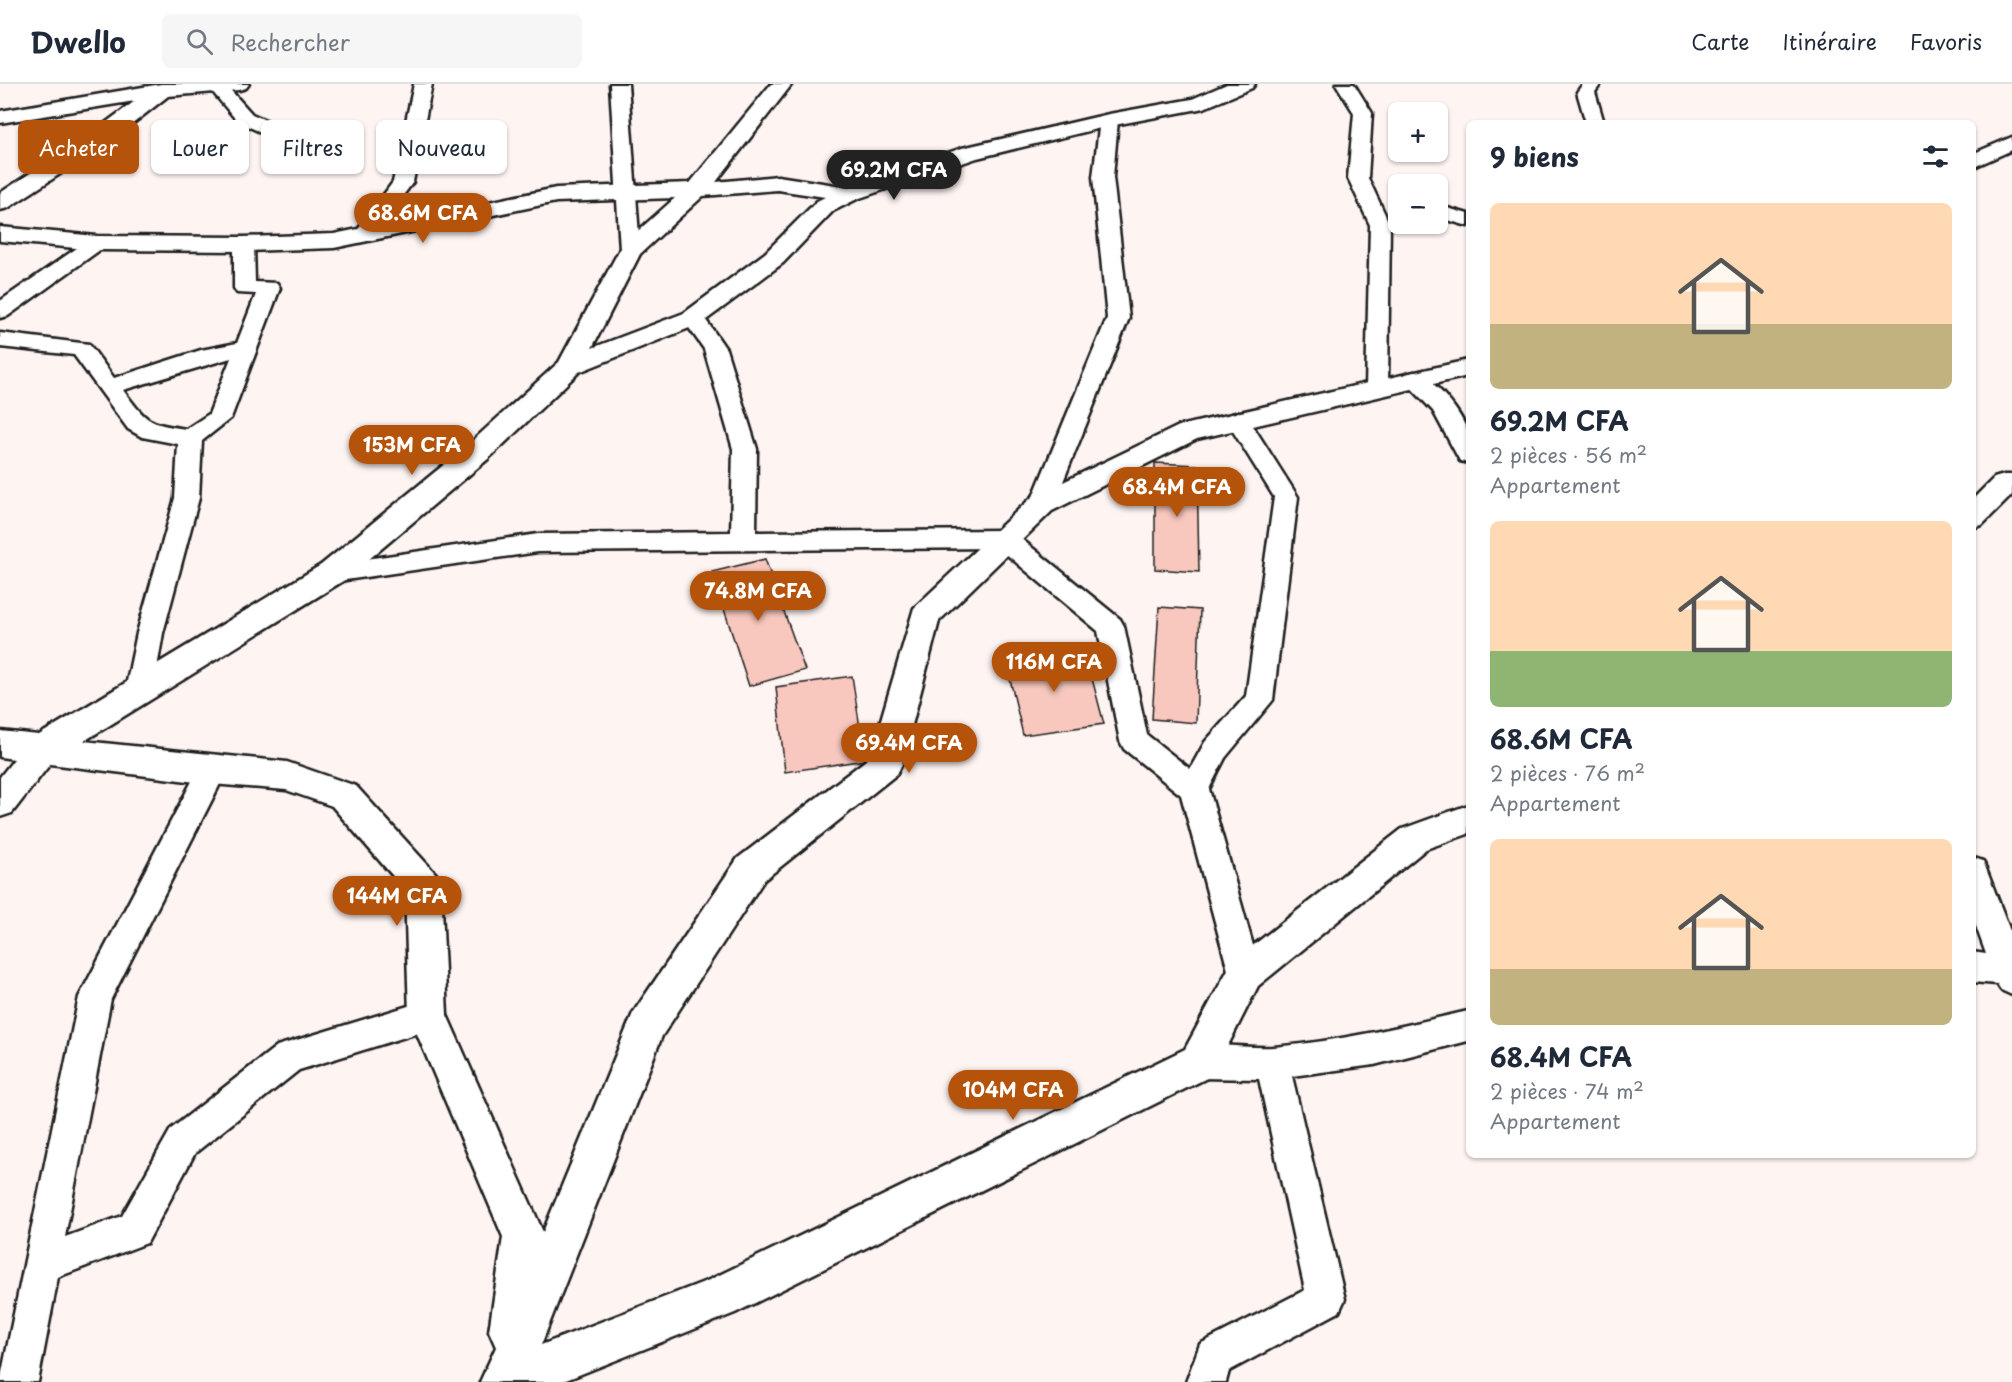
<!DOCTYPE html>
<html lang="fr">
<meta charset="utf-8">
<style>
:root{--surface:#fff;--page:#f6f6f7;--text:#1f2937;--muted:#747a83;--line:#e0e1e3;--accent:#b45309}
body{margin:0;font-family:"Playpen Sans",sans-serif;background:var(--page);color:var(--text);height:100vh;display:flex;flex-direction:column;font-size:22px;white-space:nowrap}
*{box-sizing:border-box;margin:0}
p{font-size:20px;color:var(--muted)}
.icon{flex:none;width:33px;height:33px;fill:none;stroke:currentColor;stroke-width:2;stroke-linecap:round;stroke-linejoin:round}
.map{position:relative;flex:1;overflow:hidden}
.drawer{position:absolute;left:1466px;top:36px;width:510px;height:1038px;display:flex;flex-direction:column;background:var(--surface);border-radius:9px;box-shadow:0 2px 4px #0004}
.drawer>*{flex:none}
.banner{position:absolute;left:18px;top:36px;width:570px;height:54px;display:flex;gap:12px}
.tools{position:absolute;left:1388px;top:18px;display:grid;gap:12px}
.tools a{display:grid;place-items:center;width:60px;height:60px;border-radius:9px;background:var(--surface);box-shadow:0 2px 4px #0004;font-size:30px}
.price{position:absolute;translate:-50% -51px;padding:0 14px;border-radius:21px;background:var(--accent);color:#fff;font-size:20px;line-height:39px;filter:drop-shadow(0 2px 3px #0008)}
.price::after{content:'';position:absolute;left:50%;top:36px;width:18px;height:14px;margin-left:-9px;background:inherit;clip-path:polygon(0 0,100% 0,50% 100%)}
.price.active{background:#222;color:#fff}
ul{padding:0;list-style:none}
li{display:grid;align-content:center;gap:12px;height:318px;padding:0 24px}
li span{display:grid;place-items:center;height:186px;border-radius:9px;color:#555}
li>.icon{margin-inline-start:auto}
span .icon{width:108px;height:108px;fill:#fffc;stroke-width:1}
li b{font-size:26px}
h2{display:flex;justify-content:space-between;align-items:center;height:72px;padding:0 24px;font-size:26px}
.tag{padding:0 21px;border-radius:9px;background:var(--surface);box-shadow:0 2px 4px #0004;font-size:21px;line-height:54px}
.tag.active{background:var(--accent);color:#fff}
header{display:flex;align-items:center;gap:36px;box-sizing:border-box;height:84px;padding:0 30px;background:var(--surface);border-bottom:2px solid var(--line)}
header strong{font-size:28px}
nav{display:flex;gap:33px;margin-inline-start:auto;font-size:21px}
.search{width:420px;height:54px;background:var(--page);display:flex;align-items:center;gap:15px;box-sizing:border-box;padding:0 21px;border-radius:9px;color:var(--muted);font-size:22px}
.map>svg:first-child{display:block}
.building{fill:#f8c8be;stroke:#1c1c1c;stroke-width:1.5}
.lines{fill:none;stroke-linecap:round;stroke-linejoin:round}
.lane-casing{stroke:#1c1c1c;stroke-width:5}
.street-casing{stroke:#1c1c1c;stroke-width:5}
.lane{fill:#fff;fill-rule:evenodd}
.street{fill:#fff;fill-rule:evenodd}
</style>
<header>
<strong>Dwello</strong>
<div class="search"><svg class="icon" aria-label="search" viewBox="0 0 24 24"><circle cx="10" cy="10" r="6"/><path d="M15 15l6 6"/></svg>Rechercher</div>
<nav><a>Carte</a><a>Itinéraire</a><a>Favoris</a></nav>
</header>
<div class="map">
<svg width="2012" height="1298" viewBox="0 0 2012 1298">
<rect width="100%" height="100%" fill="#fef4f2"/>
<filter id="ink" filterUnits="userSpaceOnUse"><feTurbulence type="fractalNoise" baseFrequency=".0167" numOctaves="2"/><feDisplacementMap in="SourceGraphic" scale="12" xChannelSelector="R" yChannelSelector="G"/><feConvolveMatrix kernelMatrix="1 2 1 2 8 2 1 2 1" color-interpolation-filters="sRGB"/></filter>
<g filter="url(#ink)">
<path class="building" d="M1155,379L1197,381L1199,488L1155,485Z
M765,475L805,586L749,602L712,488Z
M1159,523L1200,526L1196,639L1152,635Z
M1085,568L1104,640L1023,651L1006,578Z
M852,592L865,676L785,688L776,603Z"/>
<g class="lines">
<g class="lane-casing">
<path id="lane" d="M209,0H225L252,30L322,61L325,65L322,69H308L238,38L211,6Z
M414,0H432L413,98L371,155H357L354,151L393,98Z
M610,0H628L640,166L637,170H623L620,166Z
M1336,0H1354L1372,29L1368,94L1390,141L1388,304L1385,309L1377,311L1369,309L1366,304L1370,141L1348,94L1354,29Z
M1583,0H1601L1595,8L1604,39H1586L1577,8Z
M1109,30L1118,36L1113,93L1129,234L1054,420L1051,426L1042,429L1033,426L1030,420L1107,234L1093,93L1100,36Z
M2012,53V66L1972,84V70Z
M1437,121L1468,130V142L1437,133Z
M97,153L104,155L107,159L104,163L8,232L0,234V217L90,155Z
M244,154L251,156L254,160L255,198L277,199L280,204L231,334L202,357L199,414L163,549L153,607L149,615L139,618L129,615L125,607L137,549L175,414L178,360L142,353L128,345L74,271L0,263V249L89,260L114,294L201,266L237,259L256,210L237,209L234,204V160L237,156ZM231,274L209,330L186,345C147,339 147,338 123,306Z
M693,227L701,229L726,265L757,365L756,448L1005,446L1014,449L1120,535L1124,542L1147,651L1190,685L1205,658L1246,612L1274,413L1226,336L1230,331L1238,328L1246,331L1298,413L1273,616L1225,674L1209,705L1261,890L1256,900L1245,905L1234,900L1229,890L1181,711L1124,665L1120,657L1098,547L999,464L538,468L332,498L323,496L319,489L323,482L332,480L538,450L731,448L733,365L704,265L682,234L685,229Z
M1414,288C1433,293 1464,331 1468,350C1470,359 1468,370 1468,379L1460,377L1433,327L1403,295L1406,290Z
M212,674L222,678L227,686L111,915L65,1153L122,1132L171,1045L277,962L428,916L440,920L445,931L440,942L428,946L299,986L195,1069L147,1159L58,1193L38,1298H0L79,913L202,678Z
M1972,773L1983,777L2012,852V911L2001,906L1997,900L1972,898V868L1986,870L1972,831Z
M1468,927V957L1374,981L1292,992L1345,1215L1339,1228L1229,1287L1226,1298H1186L1200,1260L1305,1206L1259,995L1199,994L1187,989L1182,978L1187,967C1214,956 1245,965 1274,963C1340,957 1404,942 1468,927Z"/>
</g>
<g class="street-casing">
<path id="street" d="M161,0H249L246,4L239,6L168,12L112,56L8,124L0,126V109L96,46L135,17L0,39V27Z
M771,0H792L716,98L778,92L848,103L962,64L1109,30L1192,15L1227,0H1255L1252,4L1204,24L1109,42L977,74L857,115L833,127L783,179L702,239L579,288L488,375L343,497L84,657L287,678L356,702L436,790L441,801L447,931L543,1148L633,929L738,774L870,673L914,524L1032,413L1179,342L1468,276V292L1197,355L1052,427L939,537L902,680L897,690L764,796L662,952L541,1261L709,1196L1185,965L1232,878L1402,745L1468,721V750L1426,765L1258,902L1213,991L735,1229L561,1298H480L496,1263L489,1247L503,1153L409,931L405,806L332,722L286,706L212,700L50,680L12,729L0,733V693L14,675L0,673V647L39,651L321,481L468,361L559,278L622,161L675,114L556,118L334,164L244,167L97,166L0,157V143L97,152L244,153L334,150L556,104L690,99ZM778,106L825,113L817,117L765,169L684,229L592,264L640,170L703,112Z
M2004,391H2012V411L1982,441L1972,444V416L1994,394Z"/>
</g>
<use href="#lane" class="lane"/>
<use href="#street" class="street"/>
</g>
</g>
</svg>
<div class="tools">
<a>+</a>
<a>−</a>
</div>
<b class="price active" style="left:894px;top:117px">69.2M CFA</b>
<b class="price" style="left:423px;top:160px">68.6M CFA</b>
<b class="price" style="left:412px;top:392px">153M CFA</b>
<b class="price" style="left:1177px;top:434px">68.4M CFA</b>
<b class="price" style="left:758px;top:538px">74.8M CFA</b>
<b class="price" style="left:1054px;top:609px">116M CFA</b>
<b class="price" style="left:909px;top:690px">69.4M CFA</b>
<b class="price" style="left:397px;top:843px">144M CFA</b>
<b class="price" style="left:1013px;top:1037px">104M CFA</b>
<div class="banner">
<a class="tag active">Acheter</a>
<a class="tag">Louer</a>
<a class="tag">Filtres</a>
<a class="tag">Nouveau</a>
</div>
<section class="drawer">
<h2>9 biens<svg class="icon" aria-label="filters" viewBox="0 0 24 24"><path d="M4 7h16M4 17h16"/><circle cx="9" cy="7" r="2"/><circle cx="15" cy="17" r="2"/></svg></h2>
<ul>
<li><span style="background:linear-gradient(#ffd9b3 65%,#c2b280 0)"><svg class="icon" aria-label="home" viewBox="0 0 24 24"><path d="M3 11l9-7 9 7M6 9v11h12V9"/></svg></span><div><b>69.2M CFA</b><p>2 pièces · 56 m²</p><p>Appartement</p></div></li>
<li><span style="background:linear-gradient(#ffd9b3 70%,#8fb573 0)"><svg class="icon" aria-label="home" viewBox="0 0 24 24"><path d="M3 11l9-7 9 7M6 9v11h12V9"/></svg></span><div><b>68.6M CFA</b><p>2 pièces · 76 m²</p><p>Appartement</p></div></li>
<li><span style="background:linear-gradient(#ffd9b3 70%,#c2b280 0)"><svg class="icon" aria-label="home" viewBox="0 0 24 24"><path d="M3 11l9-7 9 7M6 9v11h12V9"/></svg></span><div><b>68.4M CFA</b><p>2 pièces · 74 m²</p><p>Appartement</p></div></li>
</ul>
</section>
</div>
